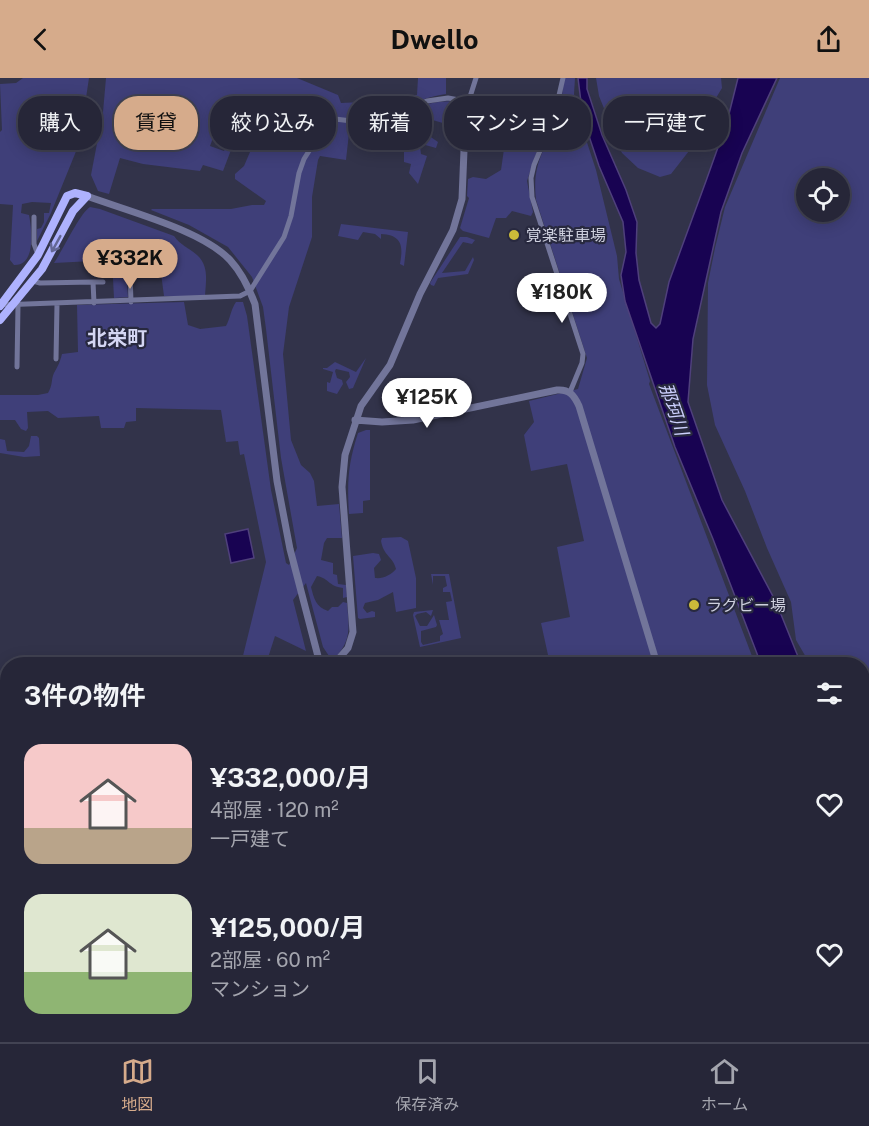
<!DOCTYPE html>
<html lang="ja">
<meta charset="utf-8">
<style>
:root{--surface:#262638;--page:#2e2e40;--text:#f1f3f6;--muted:#a4a5ae;--line:#424353;--accent:#d6ab8b}
body{margin:0;font-family:"Public Sans","Noto Sans JP",sans-serif;background:var(--page);color:var(--text);height:100vh;display:flex;flex-direction:column;font-size:22px;white-space:nowrap}
*{box-sizing:border-box;margin:0}
p{font-size:20px;color:var(--muted)}
.icon{flex:none;width:33px;height:33px;fill:none;stroke:currentColor;stroke-width:2;stroke-linecap:round;stroke-linejoin:round}
.map{position:relative;flex:1;overflow:hidden}
.side{position:absolute;left:0px;top:579px;width:870px;height:386px;display:flex;flex-direction:column;background:var(--surface);border-radius:24px 24px 0 0;box-shadow:0 3px 15px #0003,0 0 0 2px var(--line)}
.side>*{flex:none}
.banner{position:absolute;left:18px;top:18px;width:834px;height:54px;display:flex;gap:12px}
.controls{position:absolute;left:796px;top:90px;display:grid;gap:12px}
.controls a{display:grid;place-items:center;width:54px;height:54px;border-radius:50%;background:var(--surface);box-shadow:0 3px 15px #0003,0 0 0 2px var(--line);font-size:30px}
.price{position:absolute;translate:-50% -51px;padding:0 14px;border-radius:21px;background:#fff;color:#222;font-size:20px;line-height:39px;filter:drop-shadow(0 2px 3px #0008)}
.price::after{content:'';position:absolute;left:50%;top:36px;width:18px;height:14px;margin-left:-9px;background:inherit;clip-path:polygon(0 0,100% 0,50% 100%)}
.price.selected{background:var(--accent);color:#111}
ul{padding:0;list-style:none}
li{display:flex;align-items:center;gap:18px;height:150px;padding:0 24px}
li span{display:grid;place-items:center;flex:none;width:168px;height:120px;border-radius:18px;color:#555}
li>.icon{margin-inline-start:auto}
span .icon{width:72px;height:72px;fill:#fffc;stroke-width:1}
li b{font-size:26px}
h2{display:flex;justify-content:space-between;align-items:center;height:72px;padding:0 24px;font-size:26px}
.pill{padding:0 21px;border-radius:24px;background:var(--surface);box-shadow:0 3px 15px #0003,0 0 0 2px var(--line);font-size:21px;line-height:54px}
.pill.selected{background:var(--accent);color:#111}
header{display:flex;justify-content:space-between;align-items:center;height:78px;padding:0 24px;background:var(--accent);color:#111;font-size:27px;font-weight:700}
.tabs{display:flex;justify-content:space-around;align-items:center;height:84px;border-top:2px solid var(--line);background:var(--surface);font-size:16px;color:var(--muted)}
.tabs a{display:grid;justify-items:center;gap:3px}
.tabs .selected{color:var(--accent)}
.map>svg:first-child{display:block}
.green{fill:#3f3f79;fill-rule:evenodd}
.water{fill:#180352;stroke:#4f407c;stroke-width:1.5}
.lines{fill:none;stroke-linecap:round;stroke-linejoin:round}
.minor{stroke:#72759a;stroke-width:5}
.tertiary{stroke:#72759a;stroke-width:7}
.primary{stroke:#aeb2fe;stroke-width:8}
.oneway{stroke:#646795}
.poi-dot{fill:#cbba39;stroke:#28293f;stroke-width:2}
.labels{text-anchor:middle;dominant-baseline:central;stroke-width:4.5;stroke-linejoin:round;paint-order:stroke}
.poi-label{font-size:16px;fill:#ced0de;stroke:#28293f;text-anchor:start}
.water-label{font-size:18px;font-style:italic;fill:#ccd0fd;stroke:#28293f}
.quarter-label{font-size:20px;font-weight:bold;fill:#d4d6f3;stroke:#28293f}
</style>
<header><svg class="icon" aria-label="back" viewBox="0 0 24 24"><path d="M15 5l-7 7 7 7"/></svg>Dwello<svg class="icon" aria-label="share" viewBox="0 0 24 24"><path d="M12 15V3M7 8l5-5 5 5M5 13v7h14v-7"/></svg></header>
<div class="map">
<svg width="869" height="964" viewBox="0 0 869 964">
<rect width="100%" height="100%" fill="#32334a"/>
<path class="green" d="M23,0H89L79,66L51,135L37,163V151L41,150L44,144V135H49L51,125L32,124L22,126L21,135L29,137C32,152 36,188 14,187L10,182L13,127L0,126V54L2,52L0,6L16,5Z
M106,0H297L338,17L341,25L362,24L367,21L378,20L379,17H417L418,0H446V16C430,18 416,24 402,30V35C423,26 441,21 464,24L460,50L429,41L427,43L425,55L438,64L436,70L411,63L400,56L397,57L420,68L421,76L427,78L418,106L409,95L411,86L404,84V73H408V69L394,63V58L384,52L400,45L403,40C394,49 379,50 368,58L349,55L346,82L320,78L318,82L312,119V159L289,229L283,276L291,362L301,387L310,395L314,403L317,428L339,426L342,460H327L324,465L321,482L333,485V496L337,497L338,506L346,507L347,519L343,520V510C328,508 330,501 317,498L311,509C314,521 316,529 328,533L332,529H338L343,524L347,525C349,549 352,561 335,580L329,578L323,569L306,505L293,522L306,573L275,558L266,586H241L266,484L244,376L240,377L238,363L226,364L221,332L136,330V343L126,344L124,350H101L99,338L58,340L48,333L27,334L28,350L26,353L21,351L15,342H0V317H38L48,315C53,307 51,301 54,295C58,288 60,284 62,276L78,274L77,227L184,224L188,247L200,251L226,248C230,241 231,231 236,224H243L247,238L271,412L286,485L289,487L297,470L281,380L266,251L263,229L252,199L228,169L189,147L151,132L152,131H231L252,127H264L266,123L235,101V96L244,88L253,67L214,57L210,68L224,73L225,71L231,72L223,93L203,87L200,93L143,86L120,80L109,116L98,113L91,97L103,34Z
M564,0H575L574,16L579,40L596,92L617,178L619,201L650,303L649,306L755,586H550L541,545L570,539L557,469L584,463L567,386L531,393L524,357L534,344L529,323L578,311L587,280L536,122C532,85 544,74 557,42C562,29 562,13 564,0Z
M596,0H721L722,10L707,35L689,73L671,96L660,99L638,90L622,75L599,18Z
M780,0H869V727L862,721V586H810L796,562L791,524L767,470L745,413L715,347L707,307L708,205L715,170L725,129ZM840,100V134H807V100Z
M524,37L544,42L546,46L527,103L533,134L531,138L512,133L506,140H496L489,160L463,153L460,150L469,120L467,118L468,101L473,99L486,101L501,92L505,64L472,58L474,41L520,50Z
M90,129L100,131L174,158C180,167 189,170 197,177C209,188 206,202 205,218H164L159,180L125,181L128,219L114,220L112,182L54,185C63,172 80,135 90,129Z
M341,146L408,154L404,188L400,186C403,169 403,157 381,156V161L375,156L363,154L358,162L338,158Z
M460,159H467L475,162L472,166L463,164L442,195L465,193L473,179L474,182L468,196L438,200L434,208L431,207L430,205Z
M366,280L353,310L349,311L346,304L350,299L349,294L336,291L335,293L337,300L342,302L343,306L337,316L327,313V304L330,305L333,294L323,291V290H327L335,284L356,294Z
M366,352H370V422L363,423V435L349,436C347,404 348,386 358,355Z
M31,358H37L39,360L40,378L24,379L0,375V361L5,362L7,373L24,374L29,368Z
M401,459L408,463L416,500V530L396,534L393,514L378,522L365,525L363,530L367,535L372,533L375,534V539L360,541L358,540L353,478L373,475L379,476L381,482L374,490L375,500C383,501 391,497 396,491C393,478 384,479 381,463L382,460Z
M431,496H449L461,560L420,569L413,537L414,534L433,532L431,538L426,534L417,536L415,538L420,548H427L434,537L437,547L436,549L421,553V564L423,567L440,563V558L443,556L439,542H449L446,524L452,523L450,514H443V510L447,508L445,498H433V507Z
M863,864L869,881V964H572L568,957H862Z
M310,957H374L377,959L391,957L402,964H316Z"/>
<path class="water" d="M578,0H587V11L602,57L626,112L637,144L636,175L639,202L651,245L656,250L660,246L669,204L706,103L727,44L738,0H777L742,75L721,134L693,261L688,324L722,422L776,524L801,586H761L713,461L675,369L625,223L621,197L626,174L623,144L599,88L583,40Z
M248,451L254,480L231,485L225,456Z
M863,748L869,766V859L863,843Z"/>
<g class="lines">
<path class="minor" d="M563,0L554,39L534,87L531,100L532,119L583,276L582,285L570,314
M469,22L476,0
M34,139V166L38,177
M33,203L40,205L93,204L94,225
M93,204H103
M131,224L130,195L150,194
M0,227L240,218L250,213L284,159L291,138L299,95L304,81L326,46L335,41L368,45L427,23L448,20L554,39
M56,281L57,226
M17,289L18,227
M0,857L8,853
M0,906L8,902
M61,957L65,964
M112,964L115,957
M126,964L141,957"/>
<path class="tertiary" d="M87,118C127,133 202,152 230,182C242,195 249,210 255,226L277,403L290,471L320,586
M355,342L382,344L413,342L557,312C569,311 574,317 579,328L657,586
M334,586L348,570L353,554L342,409L345,377L361,328L390,287L420,216L453,152L462,121L465,48L469,22
M0,826L8,822
M201,957V964
M517,957L525,964
M0,959L8,955
M672,964L678,957"/>
<path class="primary" d="M0,228L38,177L67,118L75,115L87,118
M0,242L42,191L73,133L87,118"/>
</g>
<defs><path id="oneway-shaft" d="M-6 0H5M1.5-3L5.5 0L1.5 3" fill="none" stroke-width="1.6" stroke-linecap="round" stroke-linejoin="round" transform="scale(1.5)"/></defs>
<use class="oneway" href="#oneway-shaft" transform="translate(56 166) rotate(119)"/>
<g class="poi-dot">
<circle cx="514" cy="157" r="6"/>
<circle cx="694" cy="527" r="6"/>
</g>
<g class="labels">
<g class="poi-label">
<text x="526" y="157">覚楽駐車場</text>
<text x="706" y="527">ラグビー場</text>
</g>
<g class="water-label">
<text transform="translate(674 331) rotate(71)">那珂川</text>
</g>
<g class="quarter-label">
<text x="117" y="260">北栄町</text>
</g>
</g>
</svg>
<div class="controls">
<a><svg class="icon" aria-label="locate" viewBox="0 0 24 24"><circle cx="12" cy="12" r="6"/><path d="M12 2v4M12 18v4M2 12h4M18 12h4"/></svg></a>
</div>
<b class="price selected" style="left:130px;top:212px">¥332K</b>
<b class="price" style="left:562px;top:246px">¥180K</b>
<b class="price" style="left:427px;top:351px">¥125K</b>
<div class="banner">
<a class="pill">購入</a>
<a class="pill selected">賃貸</a>
<a class="pill">絞り込み</a>
<a class="pill">新着</a>
<a class="pill">マンション</a>
<a class="pill">一戸建て</a>
</div>
<section class="side">
<h2>3件の物件<svg class="icon" aria-label="filters" viewBox="0 0 24 24"><path d="M4 7h16M4 17h16"/><circle cx="9" cy="7" r="2"/><circle cx="15" cy="17" r="2"/></svg></h2>
<ul>
<li><span style="background:linear-gradient(#f6c9c9 70%,#b9a48a 0)"><svg class="icon" aria-label="home" viewBox="0 0 24 24"><path d="M3 11l9-7 9 7M6 9v11h12V9"/></svg></span><div><b>¥332,000/月</b><p>4部屋 · 120 m²</p><p>一戸建て</p></div><svg class="icon" aria-label="heart" viewBox="0 0 24 24"><path d="M12 20l-8-8c-3-5 5-10 8-4 3-6 11-1 8 4z"/></svg></li>
<li><span style="background:linear-gradient(#dfe7d0 65%,#8fb573 0)"><svg class="icon" aria-label="home" viewBox="0 0 24 24"><path d="M3 11l9-7 9 7M6 9v11h12V9"/></svg></span><div><b>¥125,000/月</b><p>2部屋 · 60 m²</p><p>マンション</p></div><svg class="icon" aria-label="heart" viewBox="0 0 24 24"><path d="M12 20l-8-8c-3-5 5-10 8-4 3-6 11-1 8 4z"/></svg></li>
</ul>
</section>
</div>
<nav class="tabs">
<a class="selected"><svg class="icon" aria-label="map" viewBox="0 0 24 24"><path d="M3 6l6-2 6 2 6-2v14l-6 2-6-2-6 2zM9 4v14M15 6v14"/></svg>地図</a>
<a><svg class="icon" aria-label="saved" viewBox="0 0 24 24"><path d="M7 4h10v16l-5-4-5 4z"/></svg>保存済み</a>
<a><svg class="icon" aria-label="home" viewBox="0 0 24 24"><path d="M3 11l9-7 9 7M6 9v11h12V9"/></svg>ホーム</a>
</nav>
